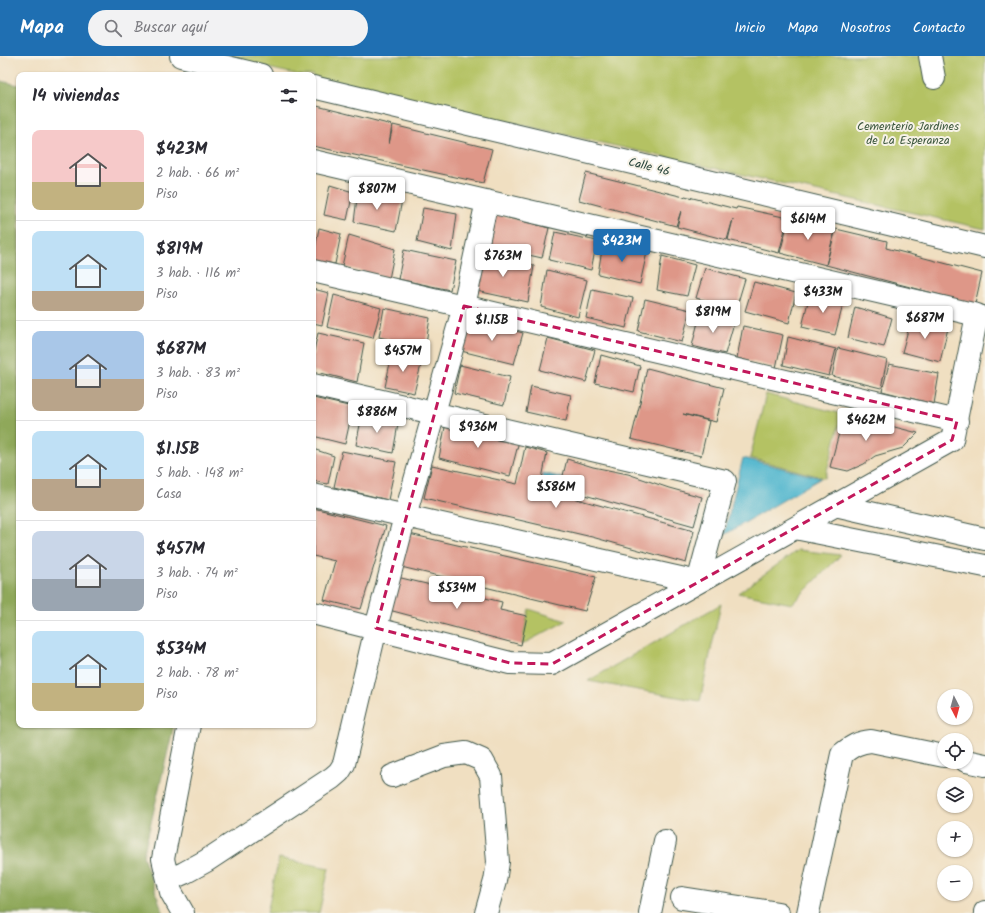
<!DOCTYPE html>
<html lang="es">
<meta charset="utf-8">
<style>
:root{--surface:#fff;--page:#f2f2f3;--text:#2b2b33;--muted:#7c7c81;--line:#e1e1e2;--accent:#1f6fb2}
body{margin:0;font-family:Kalam,sans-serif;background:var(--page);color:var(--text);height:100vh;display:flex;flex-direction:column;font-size:15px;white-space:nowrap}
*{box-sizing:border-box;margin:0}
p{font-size:13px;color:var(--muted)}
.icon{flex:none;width:22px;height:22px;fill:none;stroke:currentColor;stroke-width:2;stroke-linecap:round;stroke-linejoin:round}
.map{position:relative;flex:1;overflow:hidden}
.sheet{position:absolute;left:16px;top:16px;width:300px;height:656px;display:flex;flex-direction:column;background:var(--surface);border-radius:8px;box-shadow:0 1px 3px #0004}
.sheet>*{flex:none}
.needle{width:26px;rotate:174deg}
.fabs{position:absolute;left:937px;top:633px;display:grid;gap:8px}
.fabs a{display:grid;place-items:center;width:36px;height:36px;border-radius:50%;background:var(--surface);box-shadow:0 1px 3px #0004;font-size:20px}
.price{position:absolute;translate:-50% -34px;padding:0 9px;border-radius:4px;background:#fff;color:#222;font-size:13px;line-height:26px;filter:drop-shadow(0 1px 2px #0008)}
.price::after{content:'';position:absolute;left:50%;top:24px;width:12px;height:9px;margin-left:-6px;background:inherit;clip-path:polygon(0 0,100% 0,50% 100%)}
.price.active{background:var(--accent);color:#fff}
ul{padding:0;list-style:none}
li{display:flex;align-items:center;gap:12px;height:100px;padding:0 16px}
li+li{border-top:1px solid var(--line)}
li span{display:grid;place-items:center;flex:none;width:112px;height:80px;border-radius:8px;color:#555}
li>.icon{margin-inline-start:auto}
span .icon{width:48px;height:48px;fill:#fffc;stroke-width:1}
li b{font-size:17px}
h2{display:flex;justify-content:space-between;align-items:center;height:48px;padding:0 16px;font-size:17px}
header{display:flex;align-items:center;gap:24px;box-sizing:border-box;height:56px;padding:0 20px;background:var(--accent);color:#fff}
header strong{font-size:19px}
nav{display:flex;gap:22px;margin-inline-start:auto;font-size:14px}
.search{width:280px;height:36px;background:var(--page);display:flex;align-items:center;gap:10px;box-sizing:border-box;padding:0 14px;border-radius:22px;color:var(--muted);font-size:15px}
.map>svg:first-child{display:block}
.green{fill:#b4c264;stroke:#6a804c}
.forest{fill:#8fa85a;stroke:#577247}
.water{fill:#4fb6ce;stroke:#377a81}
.building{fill:#de9788}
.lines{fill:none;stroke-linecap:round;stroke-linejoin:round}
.minor-casing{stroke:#3e5549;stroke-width:24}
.minor{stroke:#fff;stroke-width:22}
.marked{fill:none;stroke:#c2185b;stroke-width:3;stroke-dasharray:8 5;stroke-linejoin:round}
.labels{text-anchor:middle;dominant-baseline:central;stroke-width:4;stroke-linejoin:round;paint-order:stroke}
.park-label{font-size:12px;fill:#3d583e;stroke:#f7f3e8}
.street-label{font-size:12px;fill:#1f3d34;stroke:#f7f3e8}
</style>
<header>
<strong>Mapa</strong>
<div class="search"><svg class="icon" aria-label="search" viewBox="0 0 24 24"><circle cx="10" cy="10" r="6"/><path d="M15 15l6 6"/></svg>Buscar aquí</div>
<nav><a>Inicio</a><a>Mapa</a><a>Nosotros</a><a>Contacto</a></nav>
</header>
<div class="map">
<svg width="985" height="857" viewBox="0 0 985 857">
<rect width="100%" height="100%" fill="#f7f3e8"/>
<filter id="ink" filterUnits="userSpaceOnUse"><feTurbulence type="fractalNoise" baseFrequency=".025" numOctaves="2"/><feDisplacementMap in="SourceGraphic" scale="8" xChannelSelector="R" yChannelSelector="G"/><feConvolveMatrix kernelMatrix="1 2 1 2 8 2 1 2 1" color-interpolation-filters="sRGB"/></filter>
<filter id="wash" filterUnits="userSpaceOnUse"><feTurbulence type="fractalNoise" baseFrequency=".012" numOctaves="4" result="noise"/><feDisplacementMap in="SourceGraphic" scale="16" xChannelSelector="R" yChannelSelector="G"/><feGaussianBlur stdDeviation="0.9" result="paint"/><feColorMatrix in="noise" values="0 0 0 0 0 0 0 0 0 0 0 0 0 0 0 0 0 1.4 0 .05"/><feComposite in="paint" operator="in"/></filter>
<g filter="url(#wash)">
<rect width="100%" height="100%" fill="#f0dfc1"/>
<path class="green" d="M215,0H985V173L313,22V19H299Z
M766,338L842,358L825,422L750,402Z
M798,494L841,499L792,548L738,537Z
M721,548L700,645L588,625Z
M529,553L566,565L521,589Z
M279,802L329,812L319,857H267Z"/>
<path class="forest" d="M0,25L19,29V669H174L143,800L163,857H0Z"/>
<path class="water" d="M743,402L821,422L724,479Z
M543,417L563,422L559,437L540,433Z"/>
<g id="blocks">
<path class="building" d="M313,49L392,69L389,88L393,69L492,93L483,127L313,90Z
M586,117L684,141L685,140L736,153L737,151L788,162L779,197L728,184L733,163L727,184L677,171L681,155L676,170L579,144Z
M330,129L353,136L347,164L324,159Z
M358,134L402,144L396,175L354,166Z
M423,152L457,158L452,195L417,186Z
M492,157L549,172L542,202L484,189Z
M789,162L835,173L826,209L780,197Z
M319,172L341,178L335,208L313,204Z
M836,173L887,185L886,192L982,217L975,248L826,209Z
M555,176L597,185L591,214L549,204Z
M349,179L395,193L389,223L342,210Z
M603,187L647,196L640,228L598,218Z
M404,194L456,205L450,234L398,223Z
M480,197L534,210L528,246L472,234Z
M662,200L695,209L687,240L657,234Z
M705,212L745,223L736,253L696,242Z
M547,214L587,224L578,261L541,251Z
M754,226L796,237L789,267L745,255Z
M313,233L329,237L322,269L313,267Z
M592,233L633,242L626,272L586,262Z
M810,237L844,245L835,279L802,271Z
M334,239L381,252L373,282L327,271Z
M645,243L690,254L682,286L638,275Z
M855,251L892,262L884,291L848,282Z
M384,252L430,262L425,293L379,281Z
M700,258L734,267L725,298L692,290Z
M469,263L523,277L514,308L461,295Z
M911,263L948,272L940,306L902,296Z
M743,270L783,279L776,312L737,302Z
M318,277L364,287L357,326L313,315V299Z
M788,281L836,293L829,320L783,309Z
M548,282L595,294L586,326L540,314Z
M838,292L887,304L881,332L832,320Z
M392,297L422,305L414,337L385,331Z
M601,299L640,310L634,336L595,327Z
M889,308L939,318L934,348L882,335Z
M460,309L510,321L504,349L454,337Z
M647,312L724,332L716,366L683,358L709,365L701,400L631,383L640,347Z
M531,330L571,339L566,365L526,356Z
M313,342L353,351L345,388L313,380Z
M844,358L918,377L903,392L875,400L864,408L848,415L830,411Z
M362,359L398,368L393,397L356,389Z
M446,366L519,385L510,420L439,402Z
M525,391L547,397L540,433L694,475L686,507L592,481L424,442L432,409L517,428Z
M313,393L334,400L328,428L313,425Z
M342,395L396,406L388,444L334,431Z
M567,403L593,411L628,418L669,432L702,441L694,470L560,432Z
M313,452L386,470L361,553L324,544L335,505L313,500Z
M405,477L596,521L585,555L397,510Z
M397,521L502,546L500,554L527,560L521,589L389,554Z"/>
</g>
</g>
<g filter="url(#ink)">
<use href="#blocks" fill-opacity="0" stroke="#3e5549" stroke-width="1"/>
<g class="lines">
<g class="minor-casing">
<path id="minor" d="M181,0L261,19
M930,0L934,22
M313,31L985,191
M313,105L977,259L952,384L552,608L510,607L313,557
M313,215L957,365
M313,329L725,425L698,526L313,439
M835,449L985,483
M795,472L985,510
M966,705L985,709
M392,720L444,700L466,697L482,704L491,720L498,806L495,825L486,857
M168,824L184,817L206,805L332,722L339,716L344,708L376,572L405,460L464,250L487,145
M682,842L778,857
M183,857L171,836L163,803L189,669
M650,857L665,785
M808,857L842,698C852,690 859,686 871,685L944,700
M985,857V856"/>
</g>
<use href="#minor" class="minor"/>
</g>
</g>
<path class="marked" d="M464,250L957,365L952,384L552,608L510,607L376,572Z"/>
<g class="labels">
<g class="park-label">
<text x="908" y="70">Cementerio Jardines<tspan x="908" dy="14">de La Esperanza</tspan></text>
</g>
<g class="street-label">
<text transform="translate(649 111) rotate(14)">Calle 46</text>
</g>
</g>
</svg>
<div class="fabs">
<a><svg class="needle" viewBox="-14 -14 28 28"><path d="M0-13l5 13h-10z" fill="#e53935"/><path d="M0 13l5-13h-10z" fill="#7c7c81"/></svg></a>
<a><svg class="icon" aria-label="locate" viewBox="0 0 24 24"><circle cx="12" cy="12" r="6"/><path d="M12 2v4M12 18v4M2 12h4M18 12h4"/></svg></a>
<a><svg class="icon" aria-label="layers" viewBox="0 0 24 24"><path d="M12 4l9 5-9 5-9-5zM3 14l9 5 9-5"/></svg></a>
<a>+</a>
<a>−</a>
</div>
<b class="price" style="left:377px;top:155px">$807M</b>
<b class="price" style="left:808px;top:185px">$614M</b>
<b class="price active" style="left:622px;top:207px">$423M</b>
<b class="price" style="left:503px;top:222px">$763M</b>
<b class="price" style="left:823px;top:258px">$433M</b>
<b class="price" style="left:713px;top:278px">$819M</b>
<b class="price" style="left:925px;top:284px">$687M</b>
<b class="price" style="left:492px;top:286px">$1.15B</b>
<b class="price" style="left:403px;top:317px">$457M</b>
<b class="price" style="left:377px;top:378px">$886M</b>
<b class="price" style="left:866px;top:386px">$462M</b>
<b class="price" style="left:478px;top:393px">$936M</b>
<b class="price" style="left:556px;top:453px">$586M</b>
<b class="price" style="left:457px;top:554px">$534M</b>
<section class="sheet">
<h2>14 viviendas<svg class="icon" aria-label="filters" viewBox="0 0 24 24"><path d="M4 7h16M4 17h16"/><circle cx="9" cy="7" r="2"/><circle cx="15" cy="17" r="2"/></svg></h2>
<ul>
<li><span style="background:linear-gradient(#f6c9c9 65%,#c2b280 0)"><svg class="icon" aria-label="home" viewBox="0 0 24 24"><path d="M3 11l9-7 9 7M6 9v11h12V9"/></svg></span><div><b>$423M</b><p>2 hab. · 66 m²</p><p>Piso</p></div></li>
<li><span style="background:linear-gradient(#bfe0f5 75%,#b9a48a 0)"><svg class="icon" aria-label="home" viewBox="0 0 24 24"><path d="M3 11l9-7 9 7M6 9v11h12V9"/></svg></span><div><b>$819M</b><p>3 hab. · 116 m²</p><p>Piso</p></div></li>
<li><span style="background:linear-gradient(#a9c7e8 60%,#b9a48a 0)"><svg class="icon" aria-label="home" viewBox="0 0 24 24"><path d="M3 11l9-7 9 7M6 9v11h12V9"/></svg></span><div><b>$687M</b><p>3 hab. · 83 m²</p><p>Piso</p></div></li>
<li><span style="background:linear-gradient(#bfe0f5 60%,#b9a48a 0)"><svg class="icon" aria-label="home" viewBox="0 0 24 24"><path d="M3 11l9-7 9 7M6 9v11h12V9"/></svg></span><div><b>$1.15B</b><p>5 hab. · 148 m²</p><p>Casa</p></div></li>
<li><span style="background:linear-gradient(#c9d6e8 60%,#9aa5b1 0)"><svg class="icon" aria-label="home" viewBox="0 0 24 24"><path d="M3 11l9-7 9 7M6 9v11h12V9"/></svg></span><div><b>$457M</b><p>3 hab. · 74 m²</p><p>Piso</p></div></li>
<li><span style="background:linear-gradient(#bfe0f5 65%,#c2b280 0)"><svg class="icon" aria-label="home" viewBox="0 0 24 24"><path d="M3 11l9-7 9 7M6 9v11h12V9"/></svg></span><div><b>$534M</b><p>2 hab. · 78 m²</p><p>Piso</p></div></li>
</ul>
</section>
</div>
